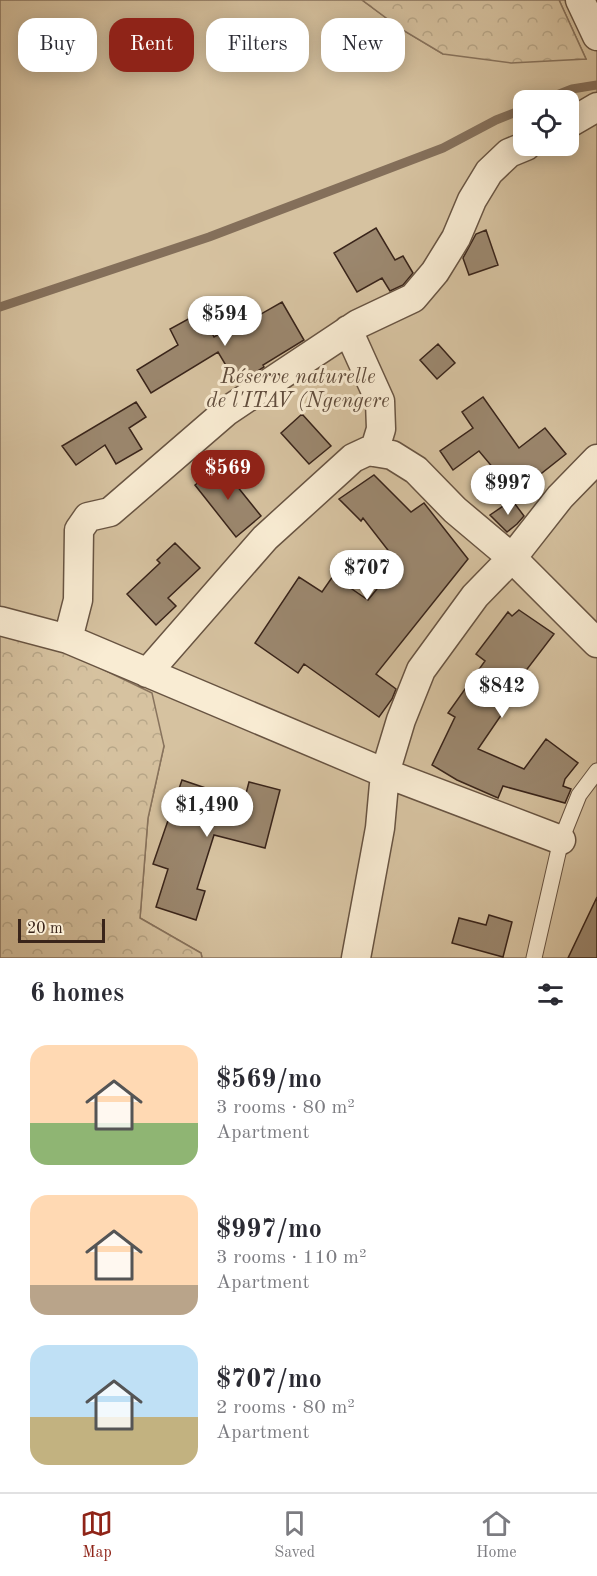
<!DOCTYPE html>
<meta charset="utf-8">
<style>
:root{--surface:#fff;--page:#f2f2f3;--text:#2b2b33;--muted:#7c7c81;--line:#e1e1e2;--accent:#8f2418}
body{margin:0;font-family:"Old Standard TT",serif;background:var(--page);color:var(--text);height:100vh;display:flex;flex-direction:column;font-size:22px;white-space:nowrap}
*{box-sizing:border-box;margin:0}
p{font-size:20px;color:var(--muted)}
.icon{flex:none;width:33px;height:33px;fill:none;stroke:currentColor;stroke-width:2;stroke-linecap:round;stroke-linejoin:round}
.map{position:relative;height:958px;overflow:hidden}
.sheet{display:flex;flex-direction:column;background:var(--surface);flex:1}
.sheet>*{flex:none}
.hud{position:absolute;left:18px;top:18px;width:561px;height:54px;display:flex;gap:12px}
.controls{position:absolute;left:513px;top:90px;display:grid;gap:12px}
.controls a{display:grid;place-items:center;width:66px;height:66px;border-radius:12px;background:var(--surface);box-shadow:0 3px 15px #0003;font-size:30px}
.scale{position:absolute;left:18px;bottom:15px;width:87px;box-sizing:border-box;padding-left:6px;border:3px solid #39241a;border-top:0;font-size:16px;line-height:21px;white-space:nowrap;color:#39241a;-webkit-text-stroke:4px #f9ecd3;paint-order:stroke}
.price{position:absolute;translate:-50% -51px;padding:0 14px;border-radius:21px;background:#fff;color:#222;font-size:20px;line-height:39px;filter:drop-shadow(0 2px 3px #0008)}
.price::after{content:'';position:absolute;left:50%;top:36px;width:18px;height:14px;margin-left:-9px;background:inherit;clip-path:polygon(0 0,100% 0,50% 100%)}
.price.current{background:var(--accent);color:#fff}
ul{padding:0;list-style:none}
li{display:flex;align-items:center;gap:18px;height:150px;padding:0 30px}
li span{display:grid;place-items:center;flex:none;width:168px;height:120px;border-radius:18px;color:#555}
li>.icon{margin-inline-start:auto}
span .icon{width:72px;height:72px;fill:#fffc;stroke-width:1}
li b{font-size:26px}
h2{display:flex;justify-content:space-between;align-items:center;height:72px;padding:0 30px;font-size:26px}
.tag{padding:0 21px;border-radius:18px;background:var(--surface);box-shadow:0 3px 15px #0003;font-size:21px;line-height:54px}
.tag.current{background:var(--accent);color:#fff}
.tabs{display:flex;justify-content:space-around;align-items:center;height:84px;border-top:2px solid var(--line);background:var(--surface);font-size:16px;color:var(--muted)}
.tabs a{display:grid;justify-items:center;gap:3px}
.tabs .current{color:var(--accent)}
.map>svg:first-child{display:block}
.green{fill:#d6c2a0;stroke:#88735d;stroke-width:1.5;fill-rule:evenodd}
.forest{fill:url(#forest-crowns);stroke:#88735d;stroke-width:1.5}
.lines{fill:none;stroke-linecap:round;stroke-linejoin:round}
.stream{stroke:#846f5a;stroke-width:9}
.building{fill:#9b876e;stroke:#39241a;stroke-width:1.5}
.lane-casing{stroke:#685442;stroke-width:17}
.street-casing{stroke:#685442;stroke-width:31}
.lane{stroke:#f9ecd3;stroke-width:15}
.street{stroke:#f9ecd3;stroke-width:28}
.labels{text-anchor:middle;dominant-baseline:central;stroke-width:6;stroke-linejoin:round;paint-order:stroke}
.park-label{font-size:21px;font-style:italic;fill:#604c3c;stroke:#f9ecd3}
</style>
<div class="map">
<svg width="597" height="958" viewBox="0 0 597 958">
<defs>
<pattern id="forest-crowns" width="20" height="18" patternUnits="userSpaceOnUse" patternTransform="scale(1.5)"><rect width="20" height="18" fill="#d6c2a0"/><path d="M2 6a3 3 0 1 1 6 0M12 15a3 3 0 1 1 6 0" fill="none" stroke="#b8a789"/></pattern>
</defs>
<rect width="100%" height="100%" fill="#f6e2bb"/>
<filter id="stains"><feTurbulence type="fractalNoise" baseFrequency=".00333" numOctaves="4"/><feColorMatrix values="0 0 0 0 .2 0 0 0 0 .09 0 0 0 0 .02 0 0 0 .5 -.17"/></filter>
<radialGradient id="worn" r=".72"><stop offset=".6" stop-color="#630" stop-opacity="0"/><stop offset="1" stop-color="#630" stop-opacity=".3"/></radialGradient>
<path class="green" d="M0,0H362L401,29L443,54L586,59L559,0H597V958H202L201,953L140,918L148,818L164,746L0,632ZM524,100H568V146H524Z"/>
<path class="forest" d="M362,0H559L586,59L511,63L443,54L401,29Z
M0,632L73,655L152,693L164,746L148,818L140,918L201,953L202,958H0Z"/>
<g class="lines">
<path class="stream" d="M544,100L572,89L597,85
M0,307L209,237L443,148L496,120L524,109"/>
</g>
<path class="building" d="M376,228L395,260L403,256L413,273L403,285L390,291L382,278L357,292L334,253Z
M486,230L498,265L469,275L463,258L476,234Z
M282,302L304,340L263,365L264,367L237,384L218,352L151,393L137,370L178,345L170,329L201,312L214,337L239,323L240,326Z
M438,344L455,363L437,379L420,360Z
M483,397L519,448L545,428L566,454L537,477L541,483L520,500L479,451L453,470L440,451L473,428L462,412Z
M136,402L146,417L129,428L142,449L116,464L105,445L76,465L62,446Z
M302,414L331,446L309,464L281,433Z
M220,465L261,516L236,537L195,485Z
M374,475L411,512L424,503L468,559L376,674L396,689L392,699L379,717L304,664L298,673L255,643L299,577L322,592L333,576L368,600L398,563L363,518L361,521L339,499Z
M512,500L524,516L517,524L507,532L490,515Z
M175,543L200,568L168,598L176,606L156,625L127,594L160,563L157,560Z
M519,610L554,634L498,707L504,711L478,749L524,769L546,739L578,763L565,779L563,786L571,789L565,803L503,786L498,798L457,780L432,765L455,717L448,713L485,661L476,654L508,612L512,616Z
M182,780L244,801L249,782L280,790L265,848L214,835L197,889L205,891L196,920L156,907L168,869L153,864Z
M597,897V958H568Z
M489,915L512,922L503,957L452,943L459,918L486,925Z"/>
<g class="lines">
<g class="lane-casing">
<path id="lane" d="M534,958L561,840L579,795L597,771"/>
</g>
<g class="street-casing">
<path id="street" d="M580,0L597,36
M568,124L597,107
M348,330L380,401L381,429L374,452
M0,621L68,639L385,773L561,840
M68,639L78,600L79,530L88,517L110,512L227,411L358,324L413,298L435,272L456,238L472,200L489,172L509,153L526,146
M147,673L265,538L353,458L368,451L392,455L416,470L455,510L512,558L597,643
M356,958L380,828L385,773L401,720L421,670L475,596L512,558L560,497L597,459"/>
</g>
<use href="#lane" class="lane"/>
<use href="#street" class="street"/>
</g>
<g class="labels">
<g class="park-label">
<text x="298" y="377">Réserve naturelle<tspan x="298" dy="24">de l'ITAV (Ngengere</tspan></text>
</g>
</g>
<rect width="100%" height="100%" filter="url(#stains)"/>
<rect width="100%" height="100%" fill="url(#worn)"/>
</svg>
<div class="controls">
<a><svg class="icon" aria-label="locate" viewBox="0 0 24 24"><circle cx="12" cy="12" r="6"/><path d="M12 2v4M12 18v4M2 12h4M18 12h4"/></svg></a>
</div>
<div class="scale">20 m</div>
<b class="price" style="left:225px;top:347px">$594</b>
<b class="price current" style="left:228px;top:501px">$569</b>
<b class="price" style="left:508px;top:516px">$997</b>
<b class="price" style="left:367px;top:601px">$707</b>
<b class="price" style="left:502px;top:719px">$842</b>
<b class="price" style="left:207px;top:838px">$1,490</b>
<div class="hud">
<a class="tag">Buy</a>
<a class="tag current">Rent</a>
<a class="tag">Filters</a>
<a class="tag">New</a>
</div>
</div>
<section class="sheet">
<h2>6 homes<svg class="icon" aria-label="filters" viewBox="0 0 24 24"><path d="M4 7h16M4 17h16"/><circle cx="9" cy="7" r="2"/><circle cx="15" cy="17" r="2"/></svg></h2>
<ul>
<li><span style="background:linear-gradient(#ffd9b3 65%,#8fb573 0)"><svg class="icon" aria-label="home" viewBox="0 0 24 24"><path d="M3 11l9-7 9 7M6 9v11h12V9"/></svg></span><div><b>$569/mo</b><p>3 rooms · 80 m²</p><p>Apartment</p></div></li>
<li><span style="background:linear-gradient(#ffd9b3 75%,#b9a48a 0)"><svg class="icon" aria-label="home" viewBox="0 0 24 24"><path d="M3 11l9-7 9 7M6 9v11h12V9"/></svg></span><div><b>$997/mo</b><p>3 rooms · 110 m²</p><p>Apartment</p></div></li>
<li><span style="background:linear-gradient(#bfe0f5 60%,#c2b280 0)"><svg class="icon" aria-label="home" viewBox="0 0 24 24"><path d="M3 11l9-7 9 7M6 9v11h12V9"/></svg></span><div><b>$707/mo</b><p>2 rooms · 80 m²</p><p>Apartment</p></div></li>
</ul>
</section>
<nav class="tabs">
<a class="current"><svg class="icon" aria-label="map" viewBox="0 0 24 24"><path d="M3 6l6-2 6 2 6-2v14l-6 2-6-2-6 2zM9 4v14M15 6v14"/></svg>Map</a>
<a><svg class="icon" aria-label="saved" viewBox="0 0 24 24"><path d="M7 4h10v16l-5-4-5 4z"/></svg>Saved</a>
<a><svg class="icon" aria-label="home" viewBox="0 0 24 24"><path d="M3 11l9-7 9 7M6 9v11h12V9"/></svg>Home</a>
</nav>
